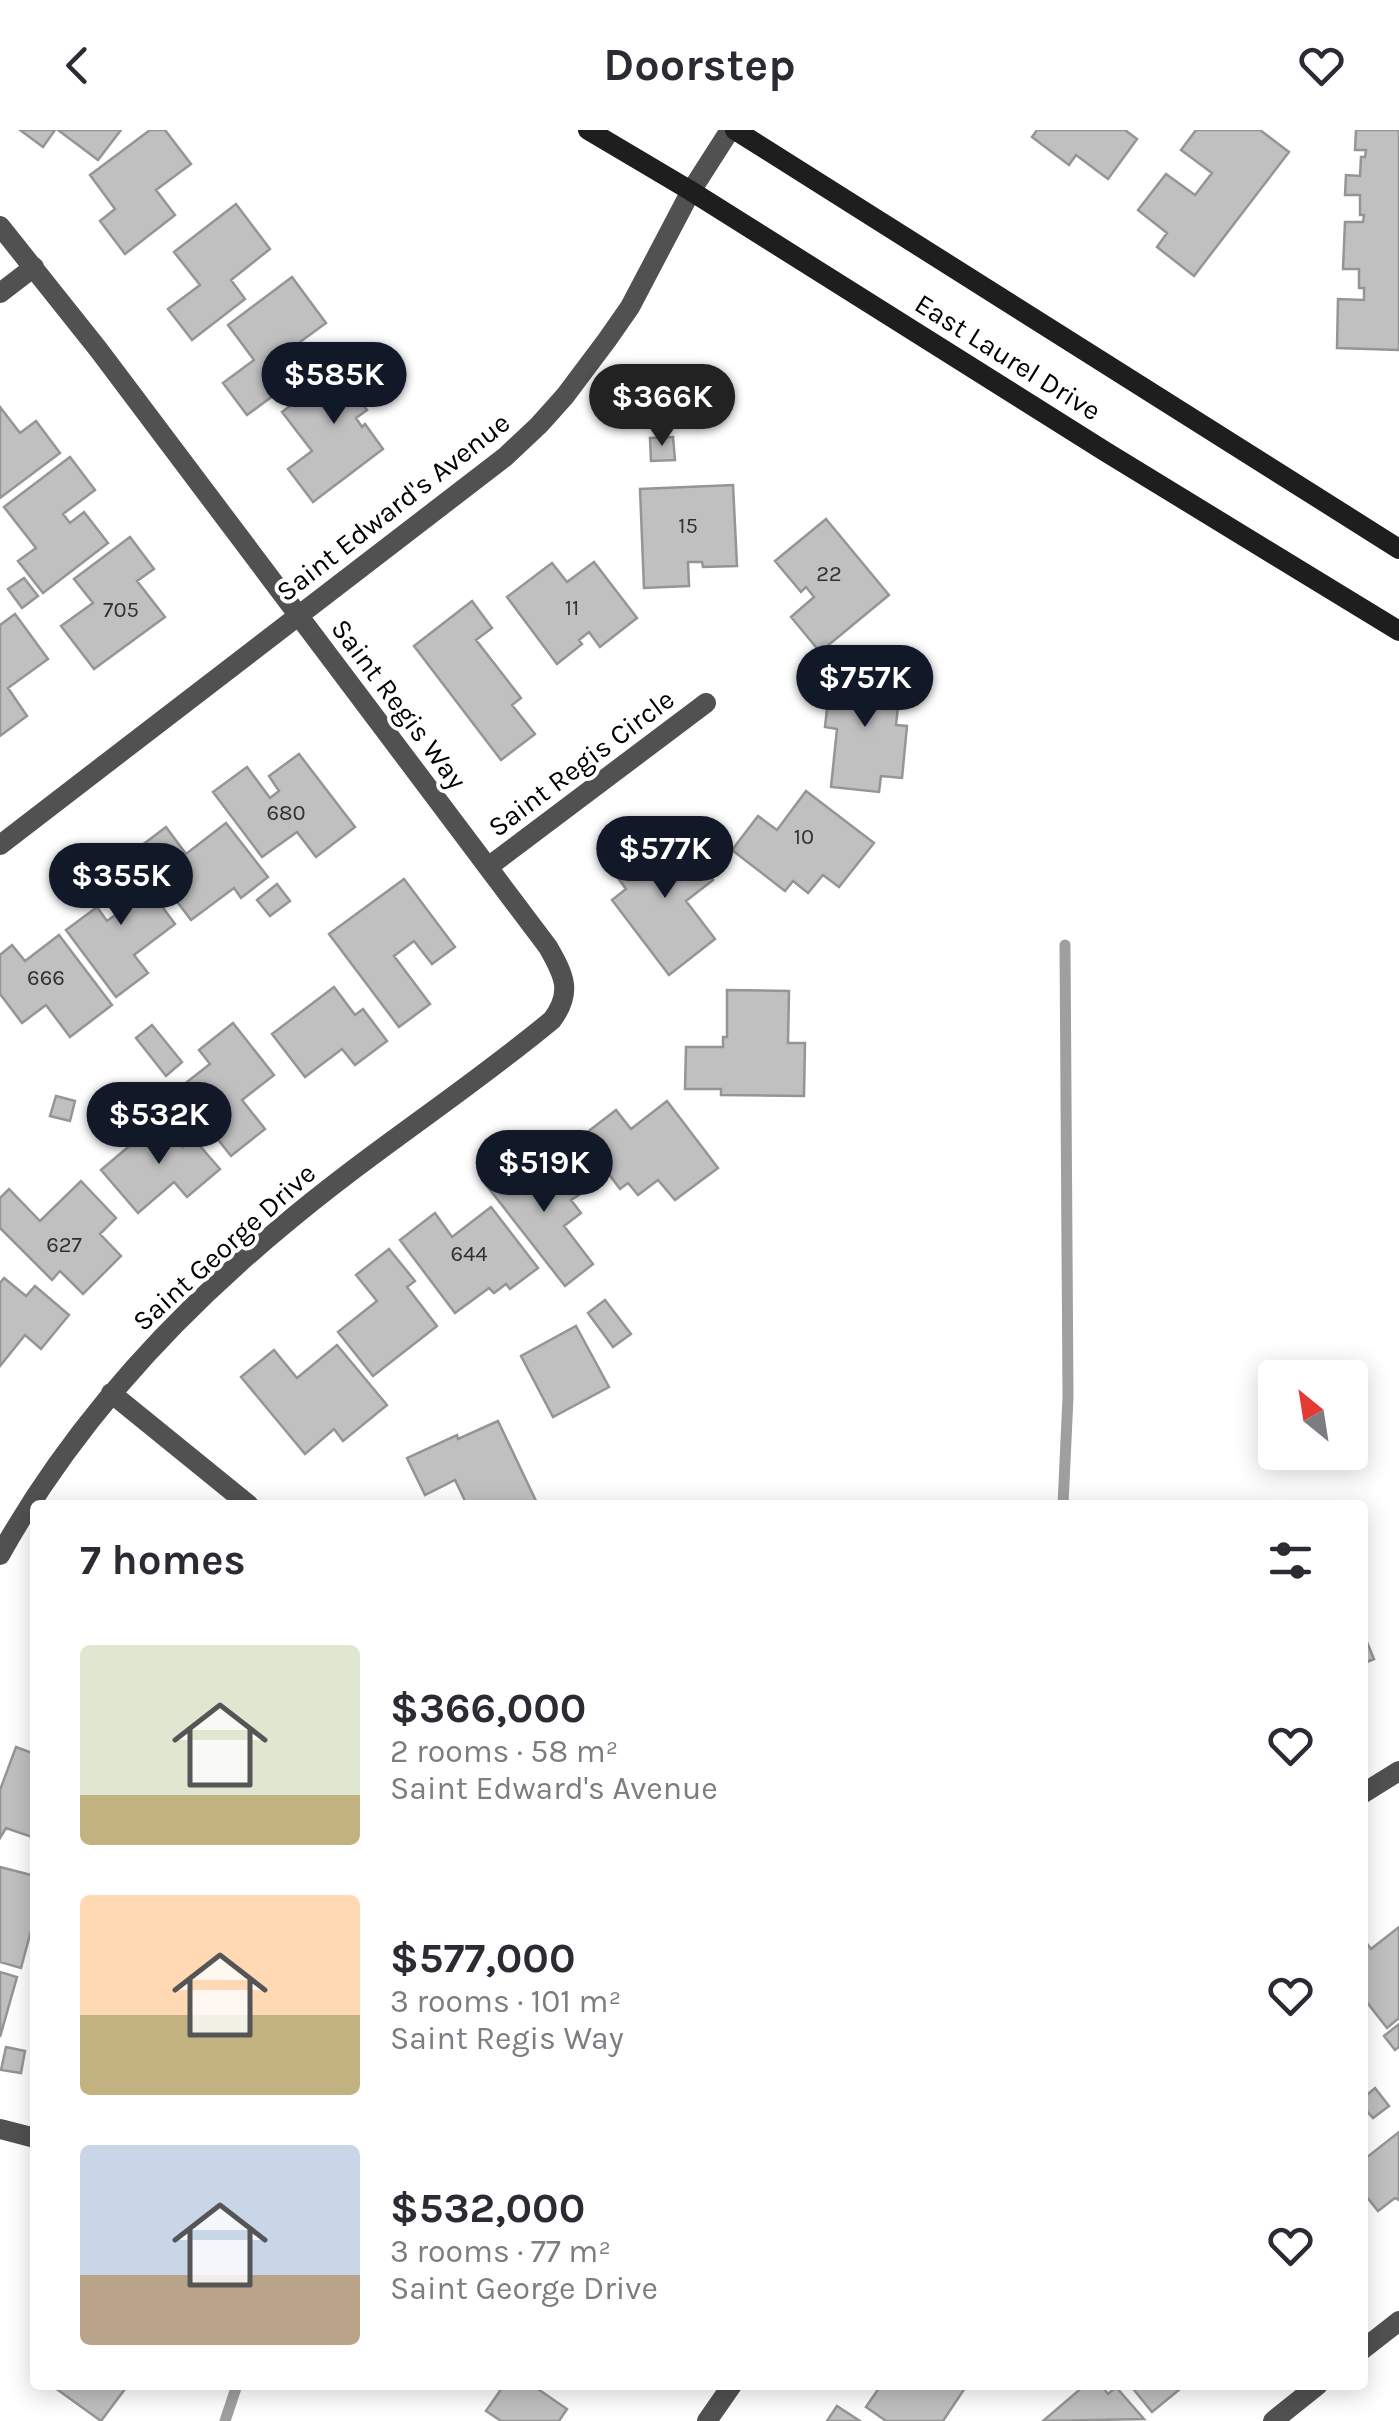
<!DOCTYPE html>
<meta charset="utf-8">
<style>
:root{--surface:#fff;--page:#f2f2f3;--text:#2b2b33;--muted:#7c7c81;--accent:#111827}
body{margin:0;font-family:Karla,sans-serif;background:var(--page);color:var(--text);height:100vh;display:flex;flex-direction:column;font-size:38px;white-space:nowrap}
*{box-sizing:border-box;margin:0}
p{font-size:32px;color:var(--muted)}
.icon{flex:none;width:55px;height:55px;fill:none;stroke:currentColor;stroke-width:2;stroke-linecap:round;stroke-linejoin:round}
.map{position:relative;flex:1;overflow:hidden}
.drawer{position:absolute;left:30px;top:1370px;width:1338px;height:890px;display:flex;flex-direction:column;background:var(--surface);border-radius:10px;box-shadow:0 5px 25px #0003}
.drawer>*{flex:none}
.needle{width:65px;rotate:330deg}
.buttons{position:absolute;left:1258px;top:1230px;display:grid;gap:20px}
.buttons a{display:grid;place-items:center;width:110px;height:110px;border-radius:10px;background:var(--surface);box-shadow:0 5px 25px #0003;font-size:50px}
.price{position:absolute;translate:-50% -85px;padding:0 22px;border-radius:35px;background:var(--accent);color:#fff;font-size:32px;line-height:65px;filter:drop-shadow(0 2px 5px #0008)}
.price::after{content:'';position:absolute;left:50%;top:60px;width:30px;height:22px;margin-left:-15px;background:inherit;clip-path:polygon(0 0,100% 0,50% 100%)}
.price.selected{background:#222;color:#fff}
ul{padding:0;list-style:none}
li{display:flex;align-items:center;gap:30px;height:250px;padding:0 50px}
li span{display:grid;place-items:center;flex:none;width:280px;height:200px;border-radius:10px;color:#555}
li>.icon{margin-inline-start:auto}
span .icon{width:120px;height:120px;fill:#fffc;stroke-width:1}
li b{font-size:42px}
h2{display:flex;justify-content:space-between;align-items:center;height:120px;padding:0 50px;font-size:42px}
header{display:flex;justify-content:space-between;align-items:center;height:130px;padding:0 50px;background:var(--surface);font-size:45px;font-weight:700}
.map>svg:first-child{display:block}
.lines{fill:none;stroke-linecap:round;stroke-linejoin:round}
.stream{stroke:#9f9f9f;stroke-width:11}
.building{fill:#c0c0c0;stroke:#959595;stroke-width:2.5}
.street{stroke:#515151;stroke-width:20}
.secondary{stroke:#1e1e1e;stroke-width:20}
.labels{text-anchor:middle;dominant-baseline:central;stroke-width:8;stroke-linejoin:round;paint-order:stroke}
.number-label{font-size:22px;fill:#303030}
.street-label{font-size:28px;fill:#000;stroke:#fff}
</style>
<header><svg class="icon" aria-label="back" viewBox="0 0 24 24"><path d="M15 5l-7 7 7 7"/></svg>Doorstep<svg class="icon" aria-label="heart" viewBox="0 0 24 24"><path d="M12 20l-8-8c-3-5 5-10 8-4 3-6 11-1 8 4z"/></svg></header>
<div class="map">
<svg width="1399" height="2291" viewBox="0 0 1399 2291">
<rect width="100%" height="100%" fill="#fff"/>
<g class="lines">
<path class="stream" d="M1063,1375L1068,1267L1065,815
M225,2291L237,2255"/>
</g>
<path class="building" d="M20,0H55L43,17Z
M58,0H121L98,30Z
M150,0H165L191,34L156,60L175,85L125,124L100,91L115,79L90,45Z
M1037,0H1125L1137,9L1108,49L1076,25L1069,35L1032,7Z
M1196,0H1260L1289,22L1194,146L1157,117L1167,103L1138,80L1166,44L1195,65L1212,43L1181,20Z
M1356,0H1399V220L1337,218L1338,169L1364,170V158H1359V139H1343L1345,92H1363L1364,85H1360V65H1345L1346,45L1360,46L1361,27H1365L1366,20H1355Z
M236,74L270,119L231,150L245,169L192,210L168,179L200,155L174,122Z
M292,147L326,193L300,212L316,234L247,285L223,253L254,230L228,195Z
M366,218L383,240L359,258L362,261L356,266L367,280L356,288L362,297L365,294L383,319L313,372L288,339L312,321L282,282Z
M0,277L20,303L36,291L60,323L0,368Z
M673,307L675,330L651,331L650,308Z
M70,327L95,360L63,384L70,393L84,382L108,413L43,463L18,431L36,418L4,377Z
M733,355L737,436L703,437L702,432H688L689,456L644,458L640,359Z
M826,389L889,465L820,522L791,487L814,467L806,457L801,462L775,431Z
M130,407L154,439L137,451L165,487L94,539L61,496L93,473L74,449Z
M594,432L637,488L600,517L589,502L579,510L582,514L557,534L507,467L552,433L567,452Z
M24,448L38,466L22,478L8,459Z
M472,471L492,498L476,510L521,568L512,575L535,604L501,630L414,516Z
M15,484L48,529L8,558L27,586L0,606V495Z
M831,542L901,548L896,595L907,596L902,648L881,646L879,662L831,657L837,599L825,597Z
M299,624L355,697L316,727L297,702L262,727L213,662L247,637L270,668L279,661L269,646Z
M806,661L874,713L839,757L823,745L808,763L793,751L785,761L732,720L758,686L777,700Z
M226,693L268,747L241,768L234,758L191,790L166,757L162,760L133,722L166,697L186,724Z
M674,699L713,750L686,771L715,809L669,845L612,770L626,759L615,744Z
M127,729L175,794L134,825L148,843L116,867L66,800L97,777L107,791L118,783L95,753Z
M404,749L455,817L432,834L414,811L394,826L430,874L399,897L329,804Z
M277,754L290,771L270,786L257,770Z
M59,805L112,875L70,907L46,875L22,893L0,864V825L12,815L25,831Z
M334,857L355,885L363,879L387,911L355,935L342,919L305,947L272,904Z
M727,860L789,861L788,913H805L804,966L721,965V959H685L686,917H723V907H727Z
M233,893L274,945L242,970L265,999L231,1026L178,959L210,934L199,920Z
M152,895L182,932L166,946L136,908Z
M56,966L75,971L70,991L50,986Z
M176,967L187,981L177,990L166,975Z
M667,971L718,1038L675,1070L658,1050L638,1065L628,1053L620,1059L581,1007L616,980L631,999Z
M160,990L183,1017L193,1008L220,1039L187,1067L174,1052L138,1083L101,1040Z
M550,1028L579,1065L571,1070L581,1083L564,1096L593,1134L565,1156L487,1056L512,1036L518,1044L532,1033L536,1039Z
M81,1051L116,1088L100,1104L121,1126L83,1164L60,1141L52,1150L0,1098V1068L9,1059L40,1091Z
M491,1077L538,1138L510,1159L506,1154L494,1163L489,1158L455,1183L400,1110L435,1083L452,1107Z
M389,1119L415,1151L407,1157L437,1196L373,1246L338,1202L377,1171L356,1145Z
M4,1148L26,1166L35,1156L69,1185L41,1219L25,1205L0,1236V1153Z
M605,1170L631,1204L613,1217L588,1183Z
M576,1196L609,1257L553,1287L521,1226Z
M337,1215L387,1275L343,1311L334,1299L305,1324L241,1247L274,1220L297,1248Z
M498,1291L537,1373L467,1375L455,1350L425,1365L407,1328L457,1305L458,1309Z
M1362,1500L1374,1529L1362,1534Z
M16,1617L35,1624V1708L6,1698L0,1708V1660Z
M0,1737L35,1746V1786L21,1838L0,1832Z
M1399,1797V1888L1387,1898L1362,1866V1807L1371,1819Z
M0,1842L17,1847L0,1907Z
M1399,1894V1917L1395,1920L1384,1906Z
M6,1917L25,1921L21,1943L1,1940Z
M1375,1958L1389,1976L1373,1988L1362,1976V1969Z
M1399,2002V2070L1395,2068L1378,2081L1362,2061V2031Z
M51,2255H128L101,2291Z
M504,2255H532L567,2279L559,2291H501L486,2281Z
M881,2255H960L965,2258L943,2291H886L866,2277Z
M1085,2255H1101L1108,2264L1116,2257L1144,2289L1043,2291Z
M1130,2255H1177L1180,2259L1152,2282Z
M837,2276L860,2291H827Z"/>
<g class="lines">
<path class="street" d="M0,96L98,219L548,817C564,845 573,862 552,890C464,963 367,1024 280,1098C168,1191 71,1298 0,1425
M0,163L34,137
M0,715L505,327L539,295L565,266L607,210L630,177L691,61L730,0
M488,737L706,573
M111,1263L249,1375
M1362,1664L1399,1641
M0,1999L35,2008
M1362,2220L1399,2191
M707,2291L732,2255
M1273,2291L1318,2255"/>
<path class="secondary" d="M588,0L691,61L1106,322L1399,501
M735,0L1399,419"/>
</g>
<g class="labels">
<g class="number-label">
<text x="688" y="396">15</text>
<text x="829" y="444">22</text>
<text x="572" y="478">11</text>
<text x="121" y="480">705</text>
<text x="286" y="683">680</text>
<text x="804" y="707">10</text>
<text x="46" y="848">666</text>
<text x="64" y="1115">627</text>
<text x="469" y="1124">644</text>
</g>
<g class="street-label">
<text transform="translate(1008 227) rotate(32)">East Laurel Drive</text>
<text transform="translate(393 377) rotate(-38)">Saint Edward's Avenue</text>
<text transform="translate(399 574) rotate(53)">Saint Regis Way</text>
<text transform="translate(581 633) rotate(-37)">Saint Regis Circle</text>
<text transform="translate(224 1117) rotate(-42)">Saint George Drive</text>
</g>
</g>
</svg>
<div class="buttons">
<a><svg class="needle" viewBox="-14 -14 28 28"><path d="M0-13l5 13h-10z" fill="#e53935"/><path d="M0 13l5-13h-10z" fill="#7c7c81"/></svg></a>
</div>
<b class="price" style="left:334px;top:297px">$585K</b>
<b class="price selected" style="left:662px;top:319px">$366K</b>
<b class="price" style="left:865px;top:600px">$757K</b>
<b class="price" style="left:665px;top:771px">$577K</b>
<b class="price" style="left:121px;top:798px">$355K</b>
<b class="price" style="left:159px;top:1037px">$532K</b>
<b class="price" style="left:544px;top:1085px">$519K</b>
<section class="drawer">
<h2>7 homes<svg class="icon" aria-label="filters" viewBox="0 0 24 24"><path d="M4 7h16M4 17h16"/><circle cx="9" cy="7" r="2"/><circle cx="15" cy="17" r="2"/></svg></h2>
<ul>
<li><span style="background:linear-gradient(#dfe7d0 75%,#c2b280 0)"><svg class="icon" aria-label="home" viewBox="0 0 24 24"><path d="M3 11l9-7 9 7M6 9v11h12V9"/></svg></span><div><b>$366,000</b><p>2 rooms · 58 m²</p><p>Saint Edward's Avenue</p></div><svg class="icon" aria-label="heart" viewBox="0 0 24 24"><path d="M12 20l-8-8c-3-5 5-10 8-4 3-6 11-1 8 4z"/></svg></li>
<li><span style="background:linear-gradient(#ffd9b3 60%,#c2b280 0)"><svg class="icon" aria-label="home" viewBox="0 0 24 24"><path d="M3 11l9-7 9 7M6 9v11h12V9"/></svg></span><div><b>$577,000</b><p>3 rooms · 101 m²</p><p>Saint Regis Way</p></div><svg class="icon" aria-label="heart" viewBox="0 0 24 24"><path d="M12 20l-8-8c-3-5 5-10 8-4 3-6 11-1 8 4z"/></svg></li>
<li><span style="background:linear-gradient(#c9d6e8 65%,#b9a48a 0)"><svg class="icon" aria-label="home" viewBox="0 0 24 24"><path d="M3 11l9-7 9 7M6 9v11h12V9"/></svg></span><div><b>$532,000</b><p>3 rooms · 77 m²</p><p>Saint George Drive</p></div><svg class="icon" aria-label="heart" viewBox="0 0 24 24"><path d="M12 20l-8-8c-3-5 5-10 8-4 3-6 11-1 8 4z"/></svg></li>
</ul>
</section>
</div>
